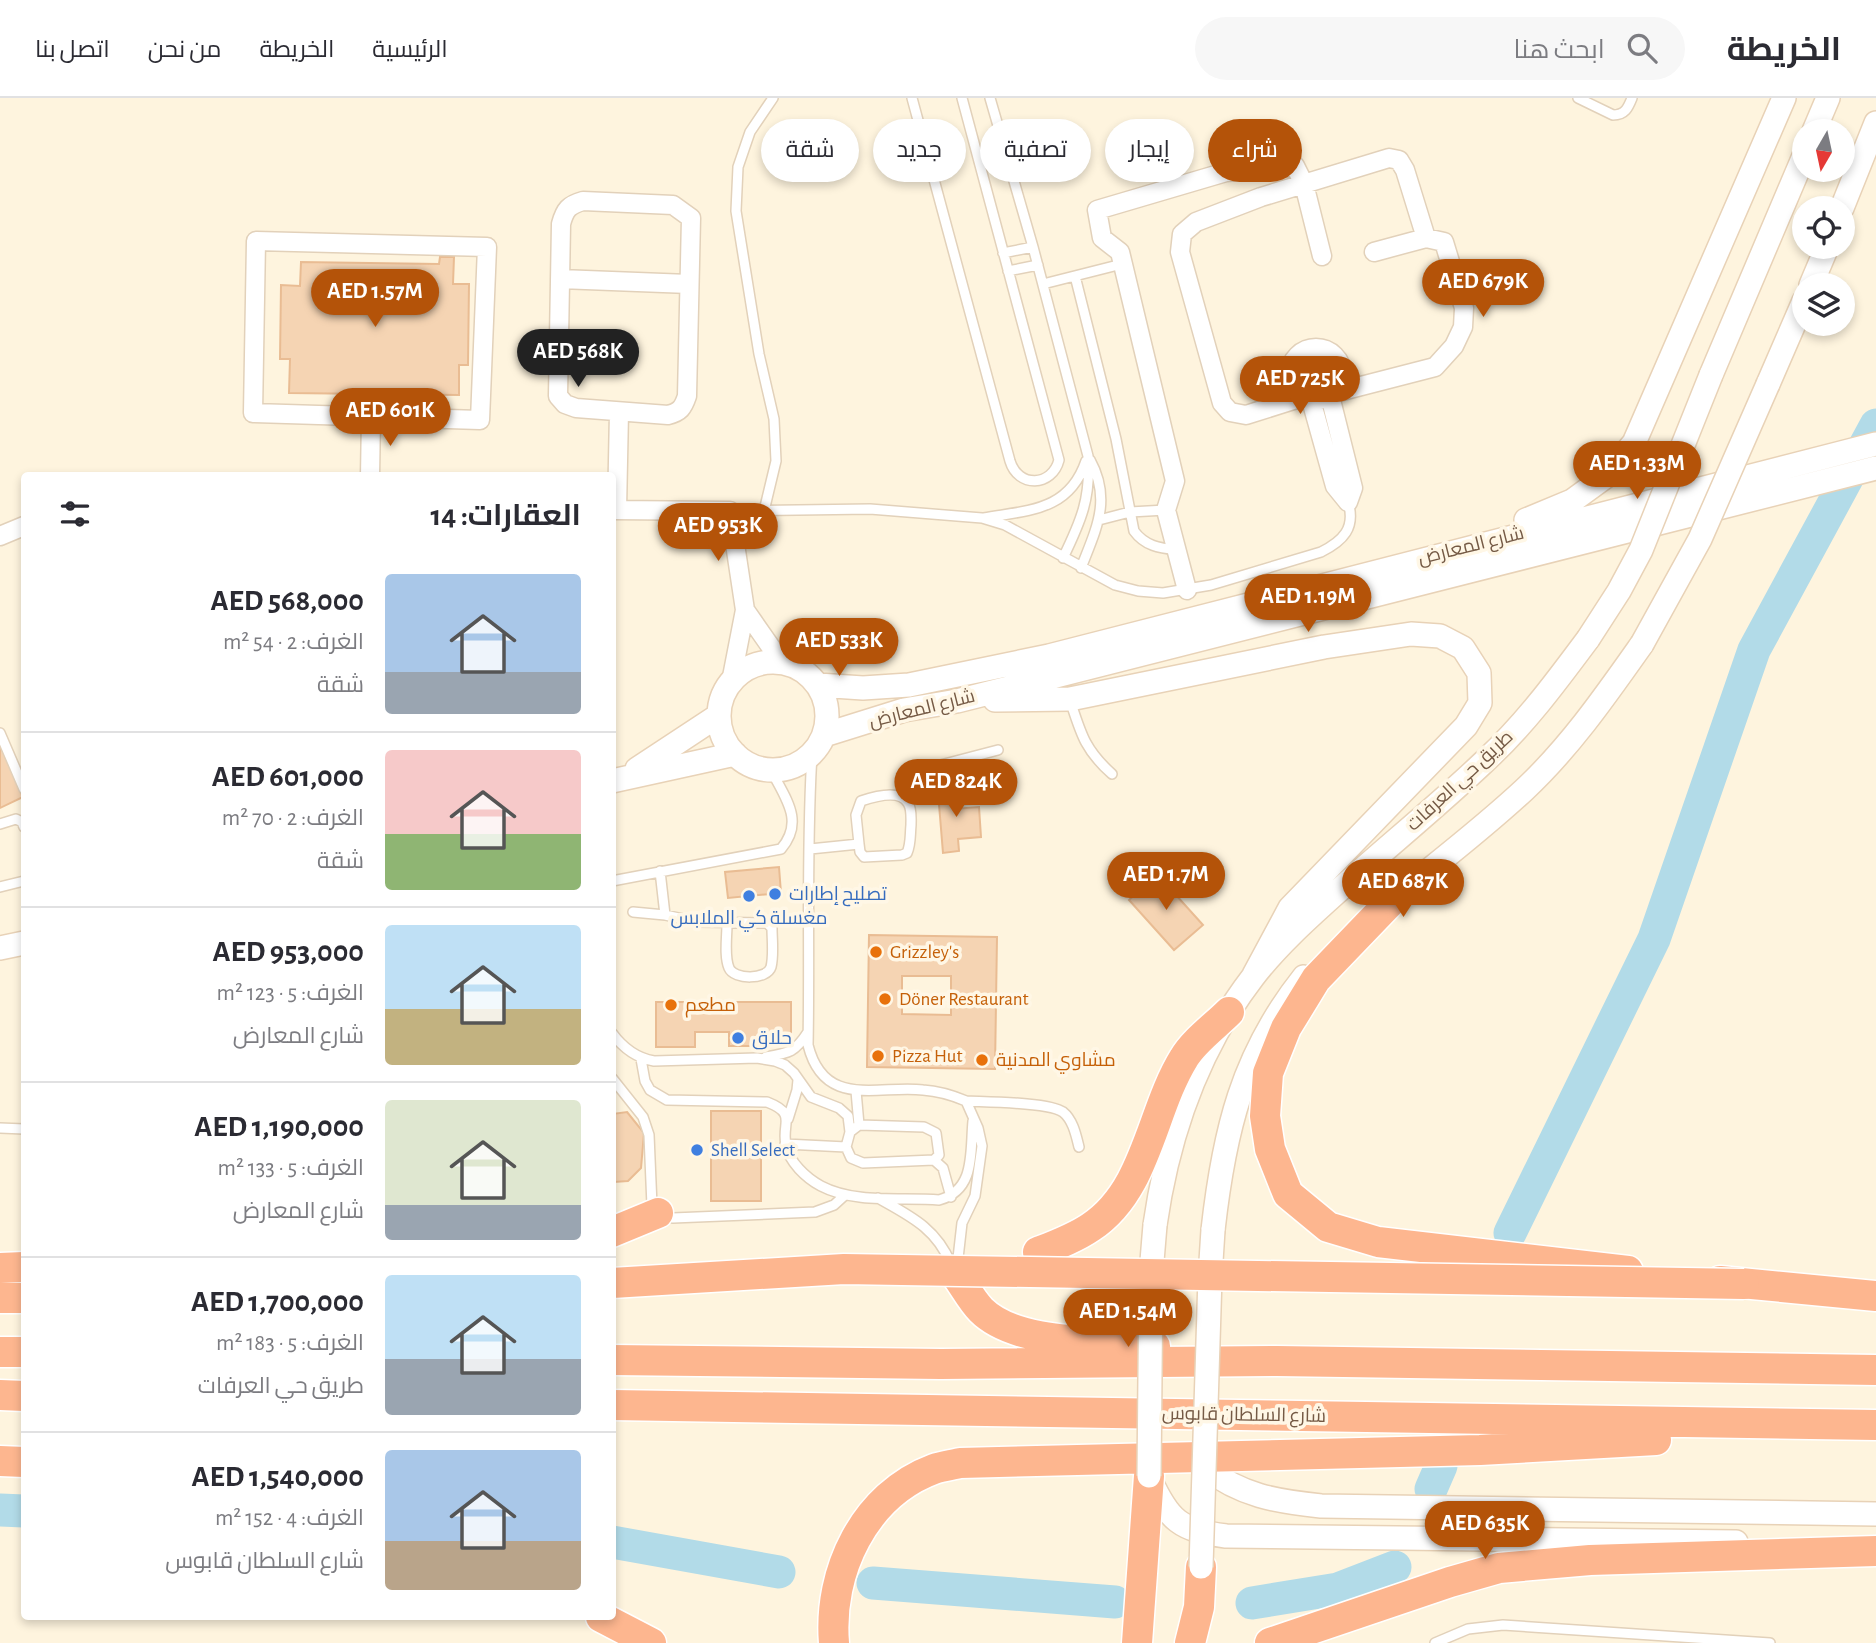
<!DOCTYPE html>
<html lang="ar">
<meta charset="utf-8">
<style>
:root{--surface:#fff;--page:#f7f7f7;--text:#2b2b33;--muted:#7c7c81;--line:#e1e1e2;--accent:#b45309}
body{margin:0;font-family:"Alegreya Sans",Cairo,sans-serif;background:var(--page);color:var(--text);direction:rtl;height:100vh;display:flex;flex-direction:column;font-size:26px;white-space:nowrap}
*{box-sizing:border-box;margin:0}
p{font-size:23px;color:var(--muted)}
.icon{flex:none;width:38px;height:38px;fill:none;stroke:currentColor;stroke-width:2;stroke-linecap:round;stroke-linejoin:round}
.map{position:relative;flex:1;overflow:hidden;direction:ltr}
.side{position:absolute;left:21px;top:374px;width:595px;height:1148px;display:flex;flex-direction:column;background:var(--surface);border-radius:7px;box-shadow:0 4px 10px #0003;direction:rtl}
.side>*{flex:none}
.guide{position:absolute;left:637px;top:21px;width:665px;height:63px;direction:rtl;display:flex;gap:14px}
.needle{width:46px;rotate:189deg}
.buttons{position:absolute;left:1792px;top:21px;display:grid;gap:14px}
.buttons a{display:grid;place-items:center;width:63px;height:63px;border-radius:50%;background:var(--surface);box-shadow:0 4px 10px #0003;font-size:35px}
.price{position:absolute;translate:-50% -60px;padding:0 16px;border-radius:24px;background:var(--accent);color:#fff;font-size:23px;line-height:46px;filter:drop-shadow(0 2px 4px #0008)}
.price::after{content:'';position:absolute;left:50%;top:42px;width:21px;height:16px;margin-left:-10px;background:inherit;clip-path:polygon(0 0,100% 0,50% 100%)}
.price.active{background:#222;color:#fff}
ul{padding:0;list-style:none}
li{display:flex;align-items:center;gap:21px;height:175px;padding:0 35px}
li+li{border-top:2px solid var(--line)}
li span{display:grid;place-items:center;flex:none;width:196px;height:140px;border-radius:7px;color:#555}
li>.icon{margin-inline-start:auto}
span .icon{width:84px;height:84px;fill:#fffc;stroke-width:1}
li b{font-size:30px}
h2{display:flex;justify-content:space-between;align-items:center;height:84px;padding:0 35px;font-size:30px}
.tag{padding:0 24px;border-radius:32px;background:var(--surface);box-shadow:0 4px 10px #0003;font-size:24px;line-height:63px}
.tag.active{background:var(--accent);color:#fff}
header{display:flex;align-items:center;gap:42px;box-sizing:border-box;height:98px;padding:0 35px;background:var(--surface);border-bottom:2px solid var(--line)}
header strong{font-size:33px}
nav{display:flex;gap:38px;margin-inline-start:auto;font-size:24px}
.search{width:490px;height:63px;background:var(--page);display:flex;align-items:center;gap:18px;box-sizing:border-box;padding:0 24px;border-radius:38px;color:var(--muted);font-size:26px}
.map>svg:first-child{display:block}
.lines{fill:none;stroke-linecap:round;stroke-linejoin:round}
.river{stroke:#b2dbe8;stroke-width:33}
.building{fill:#f5d4b3;stroke:#e9bc93;stroke-width:2;fill-rule:evenodd}
.lane-casing{stroke:#e2d1ba;stroke-width:12}
.street-casing{stroke:#e2d1ba;stroke-width:21}
.secondary-casing{stroke:#e8d2b7;stroke-width:26}
.highway-casing{stroke:#fff;stroke-width:33}
.lane{stroke:#fff;stroke-width:9}
.street{stroke:#fff;stroke-width:18}
.secondary{stroke:#fff;stroke-width:23}
.highway{stroke:#fdb68f;stroke-width:30}
.secondary-bridge-casing{stroke:#e8d2b7;stroke-width:26;stroke-linecap:butt}
.highway-bridge-casing{stroke:#fff;stroke-width:33;stroke-linecap:butt}
.secondary-bridge{stroke:#fff;stroke-width:23}
.highway-bridge{stroke:#fdb68f;stroke-width:30}
.shop-dot{fill:#3f7fe0;stroke:#fff7e6;stroke-width:2.5}
.food-dot{fill:#e8710a;stroke:#fff7e6;stroke-width:2.5}
.labels{text-anchor:middle;dominant-baseline:central;stroke-width:7;stroke-linejoin:round;paint-order:stroke}
.street-label{font-size:19px;fill:#755a45;stroke:#fff7e6}
.shop-label{font-size:19px;fill:#366cbe;stroke:#fff7e6;text-anchor:start}
.food-label{font-size:19px;fill:#c56008;stroke:#fff7e6;text-anchor:start}
</style>
<header>
<strong>الخريطة</strong>
<div class="search"><svg class="icon" aria-label="search" viewBox="0 0 24 24"><circle cx="10" cy="10" r="6"/><path d="M15 15l6 6"/></svg>ابحث هنا</div>
<nav><a>الرئيسية</a><a>الخريطة</a><a>من نحن</a><a>اتصل بنا</a></nav>
</header>
<div class="map">
<svg width="1876" height="1545" viewBox="0 0 1876 1545">
<rect width="100%" height="100%" fill="#fef4de"/>
<g class="lines">
<path class="river" d="M1510,1135L1654,841L1754,552L1876,327
M1431,1391L1441,1368
M0,1412L24,1413
M612,1444L779,1474
M873,1485L1115,1504
M1252,1505L1338,1491L1395,1469"/>
</g>
<path class="building" d="M440,159H454L453,186H469L468,267H459V297L289,295L290,261H280L281,187L300,188L301,164L439,166Z
M0,644L23,699L0,710Z
M951,681L954,711L979,709L981,739L958,741L959,753L943,755L937,682Z
M779,769L781,795L728,800L725,774Z
M1157,776L1203,827L1174,852L1129,802Z
M869,837L997,839L995,971L867,969ZM902,878H951V917L902,916Z
M656,904H791V948H729V934H695V949H656Z
M711,1013H761V1103H711Z
M627,1014L644,1035L641,1070L628,1083L614,1084L612,1016Z"/>
<g class="lines">
<g class="lane-casing">
<path id="lane" d="M912,0L1010,363C1018,390 1052,389 1059,362L962,0
M990,0L1033,149L1088,358C1091,400 1081,423 1063,460
M1578,0L1613,17C1625,17 1628,10 1632,0
M1003,155L1033,149
M1008,173L1038,167
M1075,178L1116,341L1134,433C1145,448 1159,450 1177,452
M1043,186L1122,166
M730,413L870,411L982,420L1005,427L1115,487L1138,493L1163,495L1211,487L1321,454C1343,443 1356,430 1348,404
M764,413L776,363L774,321L759,256L736,113L738,69L750,34L773,0
M984,420C1029,412 1069,413 1086,363
M1099,422L1130,414L1166,412
M1081,470C1096,431 1112,402 1090,362
M1070,602C1081,636 1085,652 1112,676
M0,635L24,691
M812,656C806,753 810,850 808,947C824,1011 877,987 923,992C938,993 952,997 966,1003L978,1030L982,1048L975,1098L962,1125L957,1169
M908,703L914,674L998,652
M0,726L16,721L22,724L24,729
M810,751L859,746L860,754L864,759L902,757L907,755C911,746 910,737 911,727C911,720 912,711 908,705C900,691 873,699 861,703L856,717L859,746
M660,773L665,817
M612,783L781,751C805,723 785,700 771,672
M0,789L24,783
M633,814L665,817L697,824L767,825L772,830C772,842 774,857 771,869C767,882 734,882 729,870C724,858 727,839 727,826
M612,935C623,950 636,960 654,963L757,960L775,963L785,967L794,975L811,999L839,1010L848,1018L850,1034
M766,959C790,955 795,954 808,934
M641,961L645,983L650,992L667,1002L767,1004C798,1016 781,1025 786,1047C789,1064 806,1080 821,1088C855,1106 902,1099 939,1102C976,1092 970,1054 973,1023
M612,980L643,1019L649,1037L652,1108L658,1115L673,1120L815,1114L834,1107L845,1097
M856,993L859,1027L850,1034L846,1049L851,1060L863,1065L934,1062L943,1070L951,1099
M966,1003C986,1004 1049,1004 1063,1014C1073,1022 1076,1037 1079,1049
M788,1021L797,992L798,982
M859,1027L924,1029L936,1035L939,1057L934,1062
M0,1030L24,1031
M785,1046L846,1049
M878,1100C910,1118 936,1130 951,1166
M1435,1545L1468,1531L1503,1527L1770,1545"/>
</g>
<g class="street-casing">
<path id="street" d="M583,103L673,107L691,120L687,298C683,310 680,314 668,317L576,310L565,306L558,298L561,126C565,111 569,107 583,103Z
M256,143L487,149L480,322L253,315Z
M560,181L689,186
M1290 276a26 26 0 1 1 52 0a26 26 0 1 1-52 0Z
M1334,295L1435,269L1454,248L1463,229L1464,210L1444,144L1426,140L1374,154
M1330,298L1353,390L1348,404
M1303,299L1246,317L1230,314L1222,305L1180,154L1182,136L1196,124L1261,99L1389,60L1399,62L1405,72L1426,140
M1311,302L1335,388L1348,404
M370,378L371,320
M612,412L730,413L745,512L731,584
M617,412L619,314
M0,438L24,428
M1187,492L1166,412L1175,383L1120,154L1102,140L1097,112L1226,74L1295,68L1304,86L1322,158
M745,512L782,565"/>
</g>
<g class="secondary-casing">
<path id="secondary" d="M1814,33L1828,0
M1842,110L1876,25
M1811,187L1827,149
M1711,277L1804,58
M1768,286L1804,203
M1526,422L1572,403L1605,379L1634,345L1784,0
M719 618a54 54 0 1 1 108 0a54 54 0 1 1-108 0Z
M818,587L863,590L909,587L1049,558L1876,346
M995,602L1070,601L1324,549L1411,536L1440,538L1463,550L1479,575L1480,605L1466,628L1290,810L1254,877
M824,637L904,612L957,603L1876,370
M637,671L719,617
M612,683L735,656
M1380,812C1428,772 1478,735 1524,692C1570,649 1606,597 1642,546
M0,850L24,845
M1155,1127C1168,1036 1197,952 1253,879C1280,844 1315,814 1347,785C1393,744 1441,705 1486,662C1525,626 1556,584 1588,541
M1213,1132C1224,1034 1242,957 1304,879
M1204,1369C1242,1398 1275,1403 1321,1408L1876,1416
M1150,1381C1169,1423 1180,1432 1226,1438L1736,1444"/>
</g>
<g class="highway-casing">
<path id="highway" d="M1392,802L1316,881L1286,930L1268,975L1265,1018L1270,1051L1288,1096L1328,1129L1378,1144L1628,1173
M612,1134L658,1115
M1038,1154C1056,1147 1075,1140 1091,1129C1147,1092 1151,1013 1184,960C1194,943 1215,928 1229,914
M0,1170L24,1169
M956,1177C964,1188 972,1203 981,1212C1018,1249 1106,1242 1155,1248
M1720,1183L1876,1198
M0,1200H24
M0,1254H24
M612,1262L941,1266L1277,1263L1876,1272
M0,1297L24,1298
M612,1307L1876,1327
M0,1363L24,1364
M601,1519L651,1545
M834,1545C828,1474 864,1397 934,1371C942,1368 952,1367 960,1365L1480,1352L1656,1342
M1137,1545L1149,1378
M1190,1545L1199,1509L1201,1469
M1270,1545L1450,1484L1499,1470L1590,1462L1876,1453"/>
</g>
<use href="#lane" class="lane"/>
<use href="#street" class="street"/>
<use href="#secondary" class="secondary"/>
<use href="#highway" class="highway"/>
<g class="secondary-bridge-casing">
<path id="secondary-bridge" d="M1588,541L1619,493L1641,452L1711,277
M1642,546L1700,441L1768,286
M1149,1378L1151,1175L1155,1127
M1201,1469L1210,1179L1213,1132"/>
</g>
<g class="highway-bridge-casing">
<path id="highway-bridge" d="M612,1185L844,1171L1744,1186"/>
</g>
<use href="#secondary-bridge" class="secondary-bridge"/>
<use href="#highway-bridge" class="highway-bridge"/>
</g>
<g class="shop-dot">
<circle cx="775" cy="796" r="7"/>
<circle cx="749" cy="798" r="7"/>
<circle cx="738" cy="940" r="7"/>
<circle cx="697" cy="1052" r="7"/>
</g>
<g class="food-dot">
<circle cx="876" cy="854" r="7"/>
<circle cx="885" cy="901" r="7"/>
<circle cx="671" cy="907" r="7"/>
<circle cx="878" cy="958" r="7"/>
<circle cx="982" cy="962" r="7"/>
</g>
<g class="labels">
<g class="street-label">
<text transform="translate(1471 448) rotate(-14)">شارع المعارض</text>
<text transform="translate(922 611) rotate(-14)">شارع المعارض</text>
<text transform="translate(1460 683) rotate(-43)">طريق حي العرفات</text>
<text transform="translate(1244 1317) rotate(1)">شارع السلطان قابوس</text>
</g>
<g class="shop-label">
<text x="789" y="796">تصليح إطارات</text>
<text x="749" y="820" text-anchor="middle">مغسلة كي الملابس</text>
<text x="752" y="940">حلاق</text>
<text x="711" y="1052">Shell Select</text>
</g>
<g class="food-label">
<text x="890" y="854">Grizzley's</text>
<text x="899" y="901">Döner Restaurant</text>
<text x="685" y="907">مطعم</text>
<text x="892" y="958">Pizza Hut</text>
<text x="996" y="962">مشاوي المدنية</text>
</g>
</g>
</svg>
<div class="buttons">
<a><svg class="needle" viewBox="-14 -14 28 28"><path d="M0-13l5 13h-10z" fill="#e53935"/><path d="M0 13l5-13h-10z" fill="#7c7c81"/></svg></a>
<a><svg class="icon" aria-label="locate" viewBox="0 0 24 24"><circle cx="12" cy="12" r="6"/><path d="M12 2v4M12 18v4M2 12h4M18 12h4"/></svg></a>
<a><svg class="icon" aria-label="layers" viewBox="0 0 24 24"><path d="M12 4l9 5-9 5-9-5zM3 14l9 5 9-5"/></svg></a>
</div>
<b class="price" style="left:1483px;top:221px">AED 679K</b>
<b class="price" style="left:375px;top:231px">AED 1.57M</b>
<b class="price active" style="left:578px;top:291px">AED 568K</b>
<b class="price" style="left:1300px;top:318px">AED 725K</b>
<b class="price" style="left:390px;top:350px">AED 601K</b>
<b class="price" style="left:1637px;top:403px">AED 1.33M</b>
<b class="price" style="left:718px;top:465px">AED 953K</b>
<b class="price" style="left:1308px;top:536px">AED 1.19M</b>
<b class="price" style="left:839px;top:580px">AED 533K</b>
<b class="price" style="left:956px;top:721px">AED 824K</b>
<b class="price" style="left:1166px;top:814px">AED 1.7M</b>
<b class="price" style="left:1403px;top:821px">AED 687K</b>
<b class="price" style="left:1128px;top:1251px">AED 1.54M</b>
<b class="price" style="left:1485px;top:1463px">AED 635K</b>
<div class="guide">
<a class="tag active">شراء</a>
<a class="tag">إيجار</a>
<a class="tag">تصفية</a>
<a class="tag">جديد</a>
<a class="tag">شقة</a>
</div>
<section class="side">
<h2>العقارات: 14<svg class="icon" aria-label="filters" viewBox="0 0 24 24"><path d="M4 7h16M4 17h16"/><circle cx="9" cy="7" r="2"/><circle cx="15" cy="17" r="2"/></svg></h2>
<ul>
<li><span style="background:linear-gradient(#a9c7e8 70%,#9aa5b1 0)"><svg class="icon" aria-label="home" viewBox="0 0 24 24"><path d="M3 11l9-7 9 7M6 9v11h12V9"/></svg></span><div><b>AED 568,000</b><p>الغرف: 2 · 54 m²</p><p>شقة</p></div></li>
<li><span style="background:linear-gradient(#f6c9c9 60%,#8fb573 0)"><svg class="icon" aria-label="home" viewBox="0 0 24 24"><path d="M3 11l9-7 9 7M6 9v11h12V9"/></svg></span><div><b>AED 601,000</b><p>الغرف: 2 · 70 m²</p><p>شقة</p></div></li>
<li><span style="background:linear-gradient(#bfe0f5 60%,#c2b280 0)"><svg class="icon" aria-label="home" viewBox="0 0 24 24"><path d="M3 11l9-7 9 7M6 9v11h12V9"/></svg></span><div><b>AED 953,000</b><p>الغرف: 5 · 123 m²</p><p>شارع المعارض</p></div></li>
<li><span style="background:linear-gradient(#dfe7d0 75%,#9aa5b1 0)"><svg class="icon" aria-label="home" viewBox="0 0 24 24"><path d="M3 11l9-7 9 7M6 9v11h12V9"/></svg></span><div><b>AED 1,190,000</b><p>الغرف: 5 · 133 m²</p><p>شارع المعارض</p></div></li>
<li><span style="background:linear-gradient(#bfe0f5 60%,#9aa5b1 0)"><svg class="icon" aria-label="home" viewBox="0 0 24 24"><path d="M3 11l9-7 9 7M6 9v11h12V9"/></svg></span><div><b>AED 1,700,000</b><p>الغرف: 5 · 183 m²</p><p>طريق حي العرفات</p></div></li>
<li><span style="background:linear-gradient(#a9c7e8 65%,#b9a48a 0)"><svg class="icon" aria-label="home" viewBox="0 0 24 24"><path d="M3 11l9-7 9 7M6 9v11h12V9"/></svg></span><div><b>AED 1,540,000</b><p>الغرف: 4 · 152 m²</p><p>شارع السلطان قابوس</p></div></li>
</ul>
</section>
</div>
